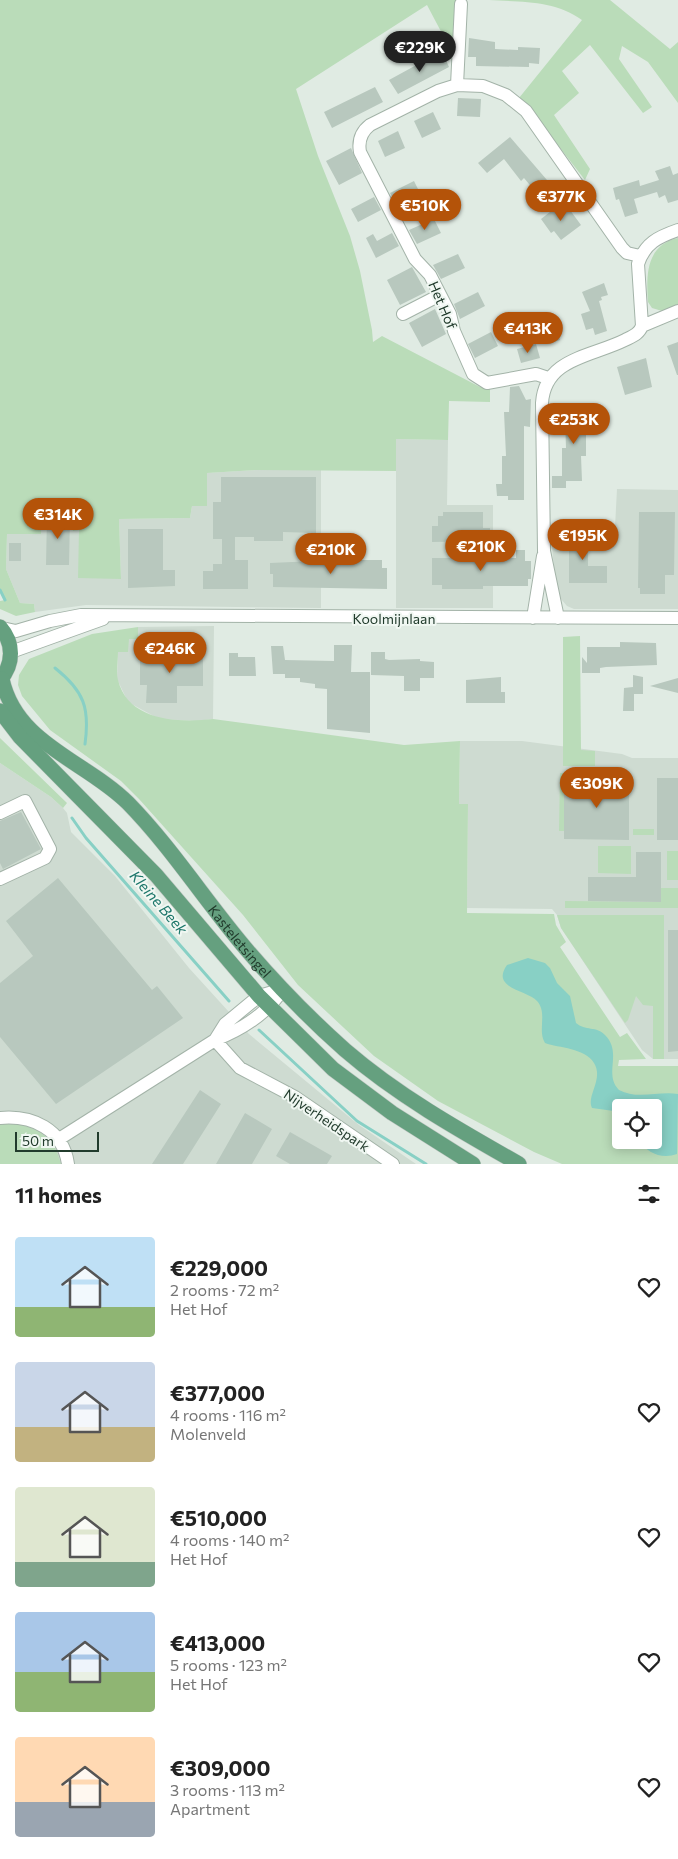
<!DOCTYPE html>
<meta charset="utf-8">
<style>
:root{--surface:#fff;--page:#f2f2f2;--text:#222;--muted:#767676;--accent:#b45309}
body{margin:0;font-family:Commissioner,sans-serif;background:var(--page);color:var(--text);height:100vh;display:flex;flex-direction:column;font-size:19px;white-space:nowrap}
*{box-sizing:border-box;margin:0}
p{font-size:16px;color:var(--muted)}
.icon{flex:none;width:28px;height:28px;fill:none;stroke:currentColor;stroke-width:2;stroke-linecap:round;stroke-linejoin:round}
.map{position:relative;height:1164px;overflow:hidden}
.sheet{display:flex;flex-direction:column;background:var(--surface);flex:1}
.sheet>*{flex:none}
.tools{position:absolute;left:612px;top:1099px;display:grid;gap:10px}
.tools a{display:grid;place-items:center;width:50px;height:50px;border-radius:5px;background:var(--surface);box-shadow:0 2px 12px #0003;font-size:25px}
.scale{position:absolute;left:15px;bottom:12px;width:84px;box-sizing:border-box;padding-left:5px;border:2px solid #213b2c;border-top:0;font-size:14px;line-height:18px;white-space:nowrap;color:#213b2c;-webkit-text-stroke:4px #f0f7f2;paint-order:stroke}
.price{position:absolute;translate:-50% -42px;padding:0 11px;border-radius:18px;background:var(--accent);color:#fff;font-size:16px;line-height:32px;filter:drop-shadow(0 1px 2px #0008)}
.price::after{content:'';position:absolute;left:50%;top:30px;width:15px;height:11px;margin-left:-8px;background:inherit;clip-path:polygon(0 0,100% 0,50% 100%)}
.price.on{background:#222;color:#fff}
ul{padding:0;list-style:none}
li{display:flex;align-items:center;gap:15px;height:125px;padding:0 15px}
li span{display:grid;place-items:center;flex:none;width:140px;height:100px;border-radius:5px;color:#555}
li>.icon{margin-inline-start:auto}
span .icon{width:60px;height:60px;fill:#fffc;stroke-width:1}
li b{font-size:21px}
h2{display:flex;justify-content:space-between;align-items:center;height:60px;padding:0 15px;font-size:21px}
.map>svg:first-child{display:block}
.built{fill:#cedbd1}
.green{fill:#badcb9;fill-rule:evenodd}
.water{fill:#88d0c5}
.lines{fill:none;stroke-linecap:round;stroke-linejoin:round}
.stream{stroke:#88d0c5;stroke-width:3}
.building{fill:#b8c8be}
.minor-casing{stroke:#a3b3a8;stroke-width:14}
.major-casing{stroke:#c1c8c4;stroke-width:16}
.minor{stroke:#fff;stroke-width:12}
.major{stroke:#65a07f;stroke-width:15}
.labels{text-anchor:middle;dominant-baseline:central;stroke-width:4;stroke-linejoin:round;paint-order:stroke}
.street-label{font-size:14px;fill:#213b2c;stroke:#f0f7f2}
.water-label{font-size:15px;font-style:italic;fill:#1c766a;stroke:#f0f7f2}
</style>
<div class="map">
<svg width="678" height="1164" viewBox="0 0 678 1164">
<rect width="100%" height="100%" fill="#e0ebe3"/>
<path class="built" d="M396,439L448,440L447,505H493V608H396Z
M256,470H321V608L86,605L35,612L34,604L20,603L6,569L7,534L42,504H71L73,530L79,529L121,579L119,519L190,518L192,506L207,505V473Z
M617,489L678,490V609H574L567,606L561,599L555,579L550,525L615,527Z
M214,626L213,719L197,721L159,719L128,702L117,679L118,652L129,639L138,638V627Z
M460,741H522L622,754L632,758H678V1059H653L642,1050L561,928L557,915L552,909L467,908L468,804H459Z
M0,763L51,797L63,808L67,813L71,832L115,876L189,968L249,1034L359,1125L416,1164H0Z"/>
<path class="green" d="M0,0H458L455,58L427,5L296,89L318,156L350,236L360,271L372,330L373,342L382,336L480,387L490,388V402L449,401L448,440L396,439V471L256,470L207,473V506H192L190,518L119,519L121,579L78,578L79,530L73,531L71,505L42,504L41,534H7L6,569L20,603L34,604L35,612L16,616L0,609V601L5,600L0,590Z
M489,0H610L670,49L678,42V103L648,62L622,46L619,59L652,107L643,113L590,45L562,71L579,93L554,115L590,169L585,180L532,112L519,98L582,20C555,0 522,2 489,0Z
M678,238V305L662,311L652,308L648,302C646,275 646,245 678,238Z
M138,627V639H129L128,652H118C118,661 116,672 118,680C128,721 178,723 213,719L404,745L460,741L459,804H468L467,913L554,914L556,925L566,942L560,947L620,1037L627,1033L646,1059L619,1060L618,1066H678V1164H562L534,1152L438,1101L374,1056L298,985L243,915L139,799L121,781L50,730L22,696L18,685L19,675L29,659L92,634ZM621,1108H654V1140H621Z
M580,636L581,750L595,751V766H563V637Z
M0,738L67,803L63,808L51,797L0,763Z
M560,773H580L564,831H559Z
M585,773H620V778H585Z
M633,829H654V835H633Z
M598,846H631V874L598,873Z
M667,851H678V880H667Z
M661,888H678V908H565V901L661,902Z
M557,915H664V1059H653V1006L643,1005L636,996L628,1020L625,1023L561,928Z
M11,1122C38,1129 53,1134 61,1164H0V1124Z"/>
<path class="water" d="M528,958L545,963L550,968L557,983L570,996L576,1023C585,1031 597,1026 605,1035C623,1053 603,1074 619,1090C637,1100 658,1091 678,1094L677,1154C663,1159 646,1154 640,1140H654V1108H621V1112L592,1108C586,1096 604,1079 594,1063C585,1048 559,1048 545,1043C537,1030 548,1013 537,1001C528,990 490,989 507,965Z"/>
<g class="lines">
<path class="stream" d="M0,590L5,600
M55,668C84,691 90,708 85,744
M72,818L86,838L229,1001
M259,1030L357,1121L426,1164"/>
</g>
<path class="building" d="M469,38L495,42V49L518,50V47L540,48L539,64L529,63V67L476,66V57H468Z
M442,51L449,67L398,94L389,80Z
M375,87L383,102L332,128L324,112Z
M458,98L481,99L480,117L457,116Z
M433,112L441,129L422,138L414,121Z
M398,131L405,148L385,157L378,141Z
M510,137L547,180L534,190L524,178L521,181L504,159L487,173L478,163Z
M351,148L362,173L339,185L326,161Z
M670,166L673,175L678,173V200L668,203L665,195L659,198L657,192L634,199L638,213L625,217L619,199L616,200L613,188L639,180L640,186L659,180L655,171Z
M414,181L421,195L397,207L390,193Z
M374,197L381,210L358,222L351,209Z
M567,206L581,225L561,240L554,231L551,233L541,219L555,208L558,213Z
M434,219L441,233L417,244L409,230Z
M392,233L399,246L376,258L366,238L373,234L377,241Z
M458,254L465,268L441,279L433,265Z
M412,267L426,292L400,305L387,280Z
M604,283L608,295L601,297L602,300L599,301L607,331L595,335L593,328L586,330L581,314L590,311L582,292Z
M478,292L485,306L460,319L454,304Z
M435,309L446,334L422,347L409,323Z
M555,319L560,340L550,343L543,323Z
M491,332L498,346L475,358L468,344Z
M678,342V375H677L667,346Z
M536,344L540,358L521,363L517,349Z
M646,358L652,387L625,395L617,367Z
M519,386L526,400L531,399L530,427L524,426V500H508V496H497L496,484H502V456H506L504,412H509L510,387Z
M562,407L593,409V424H591V433H586V456H581L582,481H566V488H552V476H562V448H566L565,418H563Z
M221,477H316V533L283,532V541H254V537H235V560H248V589H203V571H213V564H222V539H213V502H221Z
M443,512H483V528H490V541L432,542V526H438V516H443Z
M639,512H675L674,575H665V594H640V588H638Z
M47,515H70L69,565H46Z
M128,529H163V570H175V586L128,588Z
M569,531H588V566H607V583H569Z
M9,543H21V561H9Z
M516,550H525V561H531V579H528V586H483V589H442V585H432V558H516Z
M335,560H382V568H387V589L273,587V574H270V563L315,561V565H335Z
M620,642L656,643L657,665L606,667L600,668V673H582V657L587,663V647H620Z
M334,645H352L351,672H370V733L327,729V689L315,688V684L300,682V678H285V674H273L271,646H283L285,660L334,661Z
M140,652H203V686H177V703H146L147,685H140Z
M371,652H385V659L389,660L420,659V661L434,662V678H420V691H404V676L371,675Z
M229,653H238V657H255L256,676H229Z
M633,675L643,677V694H634V711H623L624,688L633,687V691Z
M501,677V692H505V703H466V680Z
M678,678V693L650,686Z
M564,778H629V840L564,839Z
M657,778H678V840H657Z
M21,812L41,849L3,869L0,863V821Z
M636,852H661V902L588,901V877H636Z
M58,878L152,990L157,986L183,1018L56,1104L0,1037V983L33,956L6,921Z
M668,930H678V1051L668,1052Z
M200,1090L221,1104L183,1164H152Z
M245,1113L272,1129L252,1164H216Z
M290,1132L332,1156L327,1164H290L276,1156Z"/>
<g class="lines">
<g class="minor-casing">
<path id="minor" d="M457,85L461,4
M403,314L440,295
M642,326L678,311
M548,378L536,374L487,383L473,374L454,331L450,314L430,275L415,259L360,152C358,141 361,132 370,125L438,91L457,85L483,86L506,95L526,111L622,248L627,253L640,256
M533,618L543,556
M558,618L544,551L542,403C545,358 591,357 625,340C633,336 639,334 642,326L638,264C645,243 658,237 678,230
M2,628L16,631L50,621L81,615L678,618
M11,652L103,619
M0,813L25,801L50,849L45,858L0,879
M215,1040L240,1068L295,1097L393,1164
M215,1040L225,1024L259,996L283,989
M0,1118C32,1115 63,1129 68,1164
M59,1139L215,1040C243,1029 267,1014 283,989"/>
</g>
<g class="major-casing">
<g id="major">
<path d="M0,627C14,643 14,664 0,680"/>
<path id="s1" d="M2,679C16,744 86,761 128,803C172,848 206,902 247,950C277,985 310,1019 345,1050C397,1095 459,1130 519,1164"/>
<path d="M0,711L20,737L156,875L259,996L333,1069L392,1113L473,1164"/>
</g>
</g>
<use href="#minor" class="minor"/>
<use href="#major" class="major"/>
</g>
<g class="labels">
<g class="street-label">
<text transform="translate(443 305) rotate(67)">Het Hof</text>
<text x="394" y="618">Koolmijnlaan</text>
<text stroke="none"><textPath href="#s1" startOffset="359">Kasteletsingel</textPath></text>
<text transform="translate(327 1120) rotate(34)">Nijverheidspark</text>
</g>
<g class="water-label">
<text transform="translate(159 902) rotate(49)">Kleine Beek</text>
</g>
</g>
</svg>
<div class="tools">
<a><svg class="icon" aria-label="locate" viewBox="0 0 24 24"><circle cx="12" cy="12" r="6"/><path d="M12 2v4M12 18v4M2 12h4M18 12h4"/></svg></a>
</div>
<div class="scale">50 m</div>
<b class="price on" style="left:420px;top:73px">€229K</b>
<b class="price" style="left:561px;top:222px">€377K</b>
<b class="price" style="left:425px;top:231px">€510K</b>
<b class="price" style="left:528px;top:354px">€413K</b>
<b class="price" style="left:574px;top:445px">€253K</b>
<b class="price" style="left:58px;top:540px">€314K</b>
<b class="price" style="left:583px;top:561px">€195K</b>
<b class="price" style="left:481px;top:572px">€210K</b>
<b class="price" style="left:331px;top:575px">€210K</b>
<b class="price" style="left:170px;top:674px">€246K</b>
<b class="price" style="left:597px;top:809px">€309K</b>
</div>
<section class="sheet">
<h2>11 homes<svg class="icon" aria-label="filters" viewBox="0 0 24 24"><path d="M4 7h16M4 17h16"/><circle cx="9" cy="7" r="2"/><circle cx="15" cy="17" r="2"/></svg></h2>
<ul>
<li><span style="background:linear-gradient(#bfe0f5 70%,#8fb573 0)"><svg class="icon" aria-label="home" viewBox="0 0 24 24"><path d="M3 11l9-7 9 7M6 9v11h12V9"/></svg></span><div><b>€229,000</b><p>2 rooms · 72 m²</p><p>Het Hof</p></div><svg class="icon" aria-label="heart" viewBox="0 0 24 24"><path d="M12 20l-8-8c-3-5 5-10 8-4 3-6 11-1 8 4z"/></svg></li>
<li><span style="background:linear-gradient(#c9d6e8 65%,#c2b280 0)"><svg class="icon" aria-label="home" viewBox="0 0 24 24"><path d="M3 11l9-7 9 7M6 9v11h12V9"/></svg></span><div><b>€377,000</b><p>4 rooms · 116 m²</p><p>Molenveld</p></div><svg class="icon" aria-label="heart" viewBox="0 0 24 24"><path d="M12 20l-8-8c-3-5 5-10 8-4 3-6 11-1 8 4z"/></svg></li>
<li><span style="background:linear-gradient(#dfe7d0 75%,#7fa58c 0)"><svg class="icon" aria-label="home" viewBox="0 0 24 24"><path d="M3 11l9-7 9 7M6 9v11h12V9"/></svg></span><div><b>€510,000</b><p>4 rooms · 140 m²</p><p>Het Hof</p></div><svg class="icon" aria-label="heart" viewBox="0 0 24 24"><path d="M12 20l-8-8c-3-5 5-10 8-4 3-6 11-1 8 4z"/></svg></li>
<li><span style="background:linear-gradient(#a9c7e8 60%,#8fb573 0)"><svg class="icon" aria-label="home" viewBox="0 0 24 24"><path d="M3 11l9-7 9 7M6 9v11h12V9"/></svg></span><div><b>€413,000</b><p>5 rooms · 123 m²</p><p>Het Hof</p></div><svg class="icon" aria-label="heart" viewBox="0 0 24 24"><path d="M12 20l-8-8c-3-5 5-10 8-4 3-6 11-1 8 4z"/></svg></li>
<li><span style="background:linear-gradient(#ffd9b3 65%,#9aa5b1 0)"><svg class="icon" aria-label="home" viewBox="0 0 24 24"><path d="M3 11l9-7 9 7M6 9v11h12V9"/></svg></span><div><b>€309,000</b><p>3 rooms · 113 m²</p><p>Apartment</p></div><svg class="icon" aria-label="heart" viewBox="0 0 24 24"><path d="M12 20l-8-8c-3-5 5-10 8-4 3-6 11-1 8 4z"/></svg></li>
</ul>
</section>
